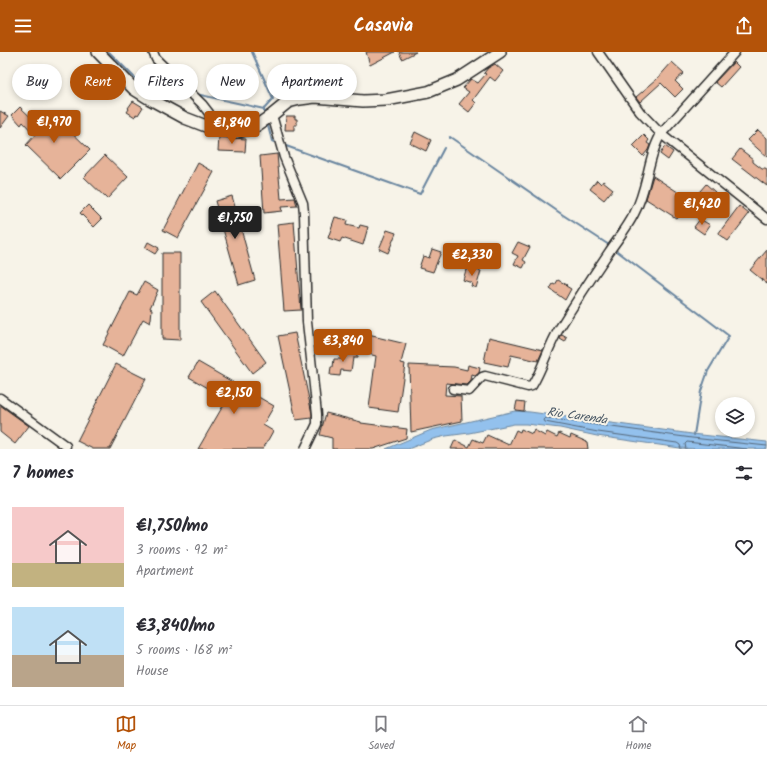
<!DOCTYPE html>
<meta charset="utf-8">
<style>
:root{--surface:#fff;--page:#f2f2f3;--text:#2b2b33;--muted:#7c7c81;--line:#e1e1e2;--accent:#b45309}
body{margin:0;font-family:Kalam,sans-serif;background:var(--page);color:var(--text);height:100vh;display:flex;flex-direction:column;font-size:15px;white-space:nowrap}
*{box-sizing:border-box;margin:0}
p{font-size:13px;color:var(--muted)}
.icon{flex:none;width:22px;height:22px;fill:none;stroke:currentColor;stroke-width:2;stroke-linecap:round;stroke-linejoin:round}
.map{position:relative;height:397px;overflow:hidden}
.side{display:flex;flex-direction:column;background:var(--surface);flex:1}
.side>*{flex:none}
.hud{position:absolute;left:12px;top:12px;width:400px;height:36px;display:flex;gap:8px}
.fabs{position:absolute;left:715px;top:345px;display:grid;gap:8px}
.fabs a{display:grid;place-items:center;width:40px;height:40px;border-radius:50%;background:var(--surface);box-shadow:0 2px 6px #0003;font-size:20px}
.price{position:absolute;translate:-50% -34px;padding:0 9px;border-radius:4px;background:var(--accent);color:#fff;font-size:13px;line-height:26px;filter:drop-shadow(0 1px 2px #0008)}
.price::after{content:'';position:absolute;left:50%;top:24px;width:12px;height:9px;margin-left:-6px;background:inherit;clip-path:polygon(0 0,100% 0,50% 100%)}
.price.current{background:#222;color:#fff}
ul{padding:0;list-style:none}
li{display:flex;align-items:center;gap:12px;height:100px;padding:0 12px}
li span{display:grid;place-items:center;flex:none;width:112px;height:80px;border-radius:0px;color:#555}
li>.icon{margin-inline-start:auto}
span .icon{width:48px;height:48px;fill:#fffc;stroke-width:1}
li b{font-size:17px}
h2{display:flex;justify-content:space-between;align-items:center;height:48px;padding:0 12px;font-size:17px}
.chip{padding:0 14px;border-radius:18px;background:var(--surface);box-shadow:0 2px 6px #0003;font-size:14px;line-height:36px}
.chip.current{background:var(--accent);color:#fff}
header{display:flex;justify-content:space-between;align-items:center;height:52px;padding:0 12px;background:var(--accent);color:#fff;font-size:18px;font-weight:700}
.tab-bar{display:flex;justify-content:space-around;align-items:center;height:56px;border-top:1px solid var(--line);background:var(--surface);font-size:11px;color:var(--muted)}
.tab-bar a{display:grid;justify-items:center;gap:2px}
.tab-bar .current{color:var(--accent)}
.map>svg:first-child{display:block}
.water{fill:#93c1ed;stroke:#69859f}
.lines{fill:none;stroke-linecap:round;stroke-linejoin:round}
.shore{stroke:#556779;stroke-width:1}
.stream{stroke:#69859f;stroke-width:2}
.building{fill:#e6b399;stroke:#2b2b2b}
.street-casing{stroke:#2b2b2b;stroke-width:11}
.secondary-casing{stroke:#2b2b2b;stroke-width:14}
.street{stroke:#f7f3e8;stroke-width:8}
.secondary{stroke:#f7f3e8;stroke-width:11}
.labels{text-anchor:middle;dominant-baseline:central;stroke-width:4;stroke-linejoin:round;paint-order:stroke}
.water-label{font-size:12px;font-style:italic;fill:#4a5865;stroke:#f7f3e8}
</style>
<header><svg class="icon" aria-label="menu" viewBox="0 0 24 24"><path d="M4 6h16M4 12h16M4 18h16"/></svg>Casavia<svg class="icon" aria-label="share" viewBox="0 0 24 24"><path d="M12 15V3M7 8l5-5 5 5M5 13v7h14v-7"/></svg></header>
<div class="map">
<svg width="767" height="397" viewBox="0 0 767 397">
<rect width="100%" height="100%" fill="#f7f3e8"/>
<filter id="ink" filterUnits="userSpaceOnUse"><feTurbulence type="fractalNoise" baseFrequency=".025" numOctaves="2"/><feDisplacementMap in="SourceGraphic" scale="8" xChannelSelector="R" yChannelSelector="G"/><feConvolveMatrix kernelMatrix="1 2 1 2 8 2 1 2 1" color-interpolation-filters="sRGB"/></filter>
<g filter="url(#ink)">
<path class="water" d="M515,359L530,360L692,382L767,390V397H697L680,396L597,384L560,376L526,372H514L469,381L446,384L433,387L408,397H386L431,378Z"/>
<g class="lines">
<path class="shore" d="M681,397L680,393L677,391L598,380L545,370L544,368L546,366L692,386L767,394
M686,397L685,392L687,390L747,397"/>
<path class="stream" d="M109,0L139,30L186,40
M252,0L273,47L264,57
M196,42L264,57
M264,57V62
M268,74L272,89L274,90
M449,86L450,85L563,163L609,193
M286,94L420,142L444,96
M617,199L729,284L708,319L701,339L694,383"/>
</g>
<path class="building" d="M366,0H395L370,13Z
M399,0H416L402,7Z
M672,10L684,21L675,29L683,37L675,45L661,31L640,50L636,45L657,27Z
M734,10L739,15L721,35L715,30Z
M495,12L503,19L495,29L490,25L473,48L476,51L469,60L459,52L469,40L463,36L471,27L478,31L486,22L484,21L488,16Z
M133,49L143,55L138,63L136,62L135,65L127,60L129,57L128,56Z
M20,55L42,76L55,64L90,98L61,127L26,93L35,83L23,70L21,73L12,63Z
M0,59L9,64L0,76Z
M286,64H295V67H297V73H294V78H285Z
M758,78L767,86V105L748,88Z
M415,80L431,88L426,99L410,91Z
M644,83L649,88L647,91L650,93L648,98L643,104L633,94Z
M219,85L246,87L245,100L218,99Z
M665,94L673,100L668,108L660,102Z
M740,97L753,107V110L762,117H765L767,118V134L732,107Z
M277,102L281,147L295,146L297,154L281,155L282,159L264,161L260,104Z
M105,103L128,125L107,147L84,125Z
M198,111L214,120L178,186L163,178Z
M653,124L695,151L687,164L681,160L676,166L646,147Z
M597,128L601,132L603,129L613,137L604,148L590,137Z
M706,132L715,140L709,147L714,151L709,158L694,146Z
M232,144L255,228L239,233L215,149Z
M88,153L102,167L94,175L80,161Z
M739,154L749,162L728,189L718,182Z
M335,165L347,168L346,173L359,176L360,173L368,175L363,193L342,186L340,190L328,186Z
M700,167L710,173L704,182L694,175Z
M294,170L301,258L284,259L277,172Z
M387,178L396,181L388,201L379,197Z
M148,190L159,196L155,202L145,196Z
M518,190L530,195L523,208L526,210L523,216L514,212L518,204L512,201Z
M432,197L441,200L433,220L419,216L423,204L429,206Z
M767,198V232L750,218Z
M162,201H180V288L162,287Z
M469,216L481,219L476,236L471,234L472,231L463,228L466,218Z
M558,228L567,233L566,234L571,237L565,248L550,237L553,232L555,233Z
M144,230L158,238L150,256L152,257L151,267L150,271L143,267L123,304L103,293L130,240L137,243Z
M215,239L266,310L252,321L201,250Z
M295,281L312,362V366L296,368L278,284Z
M368,283L406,292L401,311L405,312L398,360L369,356L376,304L364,301Z
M562,283L567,286L565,290L560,287Z
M489,285L543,298L538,309L511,303L508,315L484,310Z
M342,298L357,300V306H353L351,319L341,318L340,324L330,323L331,315H333L334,307H341Z
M198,310L274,354L263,373L273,379L263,397H198L227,347L189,325Z
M116,312L146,327L110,397H93L77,389Z
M409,313L454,315L467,318L468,313L480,316L479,321L475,324L472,323L471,329L467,333L446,331L445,343L461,344L462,369L411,380Z
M517,349L525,350L524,359L515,358Z
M0,353L29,374L15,392L0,380Z
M326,361L361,370V371L407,377L406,386L373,397H332V386L320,383Z
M521,377L532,382L534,378L545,384L547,380L557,385L559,381L570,386L571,383L587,390L588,397H451L455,388L469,395L473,387L483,391L487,383L509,393L516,378L520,380Z"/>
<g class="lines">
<g class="street-casing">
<path id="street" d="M153,0L156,7L202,52L209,61L211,67V76
M598,0L640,60L661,82L767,167
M272,63L284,105L303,151L304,161L307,270L317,362V372L305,397
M453,337L469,339L482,325L485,324L528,335L532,334C543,316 548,295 559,277C575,251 592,225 609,200C617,188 627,176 634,162C648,137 647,106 661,82L735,0
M0,346L66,394"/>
</g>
<g class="secondary-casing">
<path id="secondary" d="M98,0L134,37L150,47L185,66L211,76L237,80L253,76L272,63L288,50L300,47L315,45L363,49L386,48L428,40L457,28L500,0"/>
</g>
<use href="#street" class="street"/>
<use href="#secondary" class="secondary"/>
</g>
</g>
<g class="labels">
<g class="water-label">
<text transform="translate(577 364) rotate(8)">Rio Carenda</text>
</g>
</g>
</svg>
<div class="fabs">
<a><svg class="icon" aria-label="layers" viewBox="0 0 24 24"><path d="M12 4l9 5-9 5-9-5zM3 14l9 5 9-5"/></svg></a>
</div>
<b class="price" style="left:54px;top:92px">€1,970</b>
<b class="price" style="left:232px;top:93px">€1,840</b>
<b class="price" style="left:702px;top:174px">€1,420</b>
<b class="price current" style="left:235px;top:188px">€1,750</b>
<b class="price" style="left:472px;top:225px">€2,330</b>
<b class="price" style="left:343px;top:311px">€3,840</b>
<b class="price" style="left:234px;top:363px">€2,150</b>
<div class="hud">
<a class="chip">Buy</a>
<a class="chip current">Rent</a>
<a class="chip">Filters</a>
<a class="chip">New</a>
<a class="chip">Apartment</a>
</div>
</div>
<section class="side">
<h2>7 homes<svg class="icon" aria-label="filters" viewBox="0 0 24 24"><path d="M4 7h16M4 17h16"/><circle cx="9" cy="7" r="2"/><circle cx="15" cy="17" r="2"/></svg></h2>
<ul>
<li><span style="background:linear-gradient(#f6c9c9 70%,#c2b280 0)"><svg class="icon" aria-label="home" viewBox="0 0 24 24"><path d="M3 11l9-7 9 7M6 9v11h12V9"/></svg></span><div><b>€1,750/mo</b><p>3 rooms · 92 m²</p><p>Apartment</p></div><svg class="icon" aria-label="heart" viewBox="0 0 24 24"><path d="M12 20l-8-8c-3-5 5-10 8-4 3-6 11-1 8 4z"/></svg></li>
<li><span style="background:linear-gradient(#bfe0f5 60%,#b9a48a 0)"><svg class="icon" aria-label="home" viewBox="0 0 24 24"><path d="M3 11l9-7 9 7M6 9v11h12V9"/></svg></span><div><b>€3,840/mo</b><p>5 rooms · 168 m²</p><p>House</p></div><svg class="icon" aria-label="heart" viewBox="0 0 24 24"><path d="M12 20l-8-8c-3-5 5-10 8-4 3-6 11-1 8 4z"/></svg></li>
</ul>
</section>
<nav class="tab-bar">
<a class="current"><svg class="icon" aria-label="map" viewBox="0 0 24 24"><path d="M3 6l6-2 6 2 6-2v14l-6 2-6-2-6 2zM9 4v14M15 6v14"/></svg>Map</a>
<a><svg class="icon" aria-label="saved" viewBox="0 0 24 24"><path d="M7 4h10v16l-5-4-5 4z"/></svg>Saved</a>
<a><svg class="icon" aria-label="home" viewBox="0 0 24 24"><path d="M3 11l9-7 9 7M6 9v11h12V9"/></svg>Home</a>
</nav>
